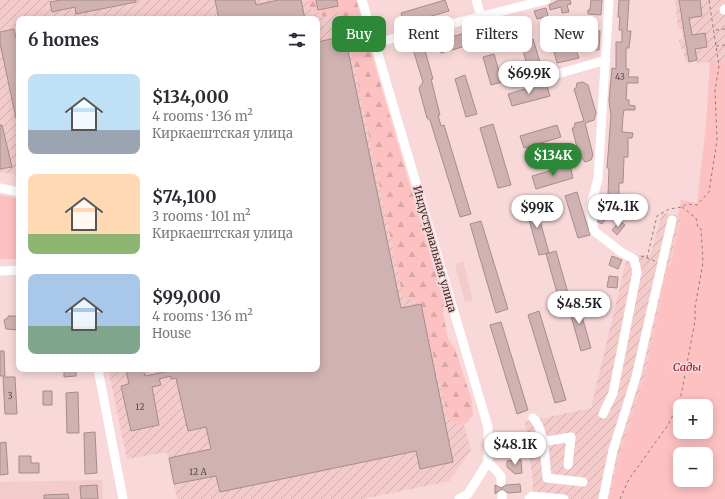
<!DOCTYPE html>
<meta charset="utf-8">
<style>
:root{--surface:#fff;--page:#f7f7f7;--text:#2b2b33;--muted:#7c7c81;--accent:#2d8838}
body{margin:0;font-family:Merriweather,serif;background:var(--page);color:var(--text);height:100vh;display:flex;flex-direction:column;font-size:15px;white-space:nowrap}
*{box-sizing:border-box;margin:0}
p{font-size:13px;color:var(--muted)}
.icon{flex:none;width:22px;height:22px;fill:none;stroke:currentColor;stroke-width:2;stroke-linecap:round;stroke-linejoin:round}
.map{position:relative;flex:1;overflow:hidden}
.panel{position:absolute;left:16px;top:16px;width:304px;height:356px;display:flex;flex-direction:column;background:var(--surface);border-radius:8px;box-shadow:0 2px 10px #0003}
.panel>*{flex:none}
.banner{position:absolute;left:332px;top:16px;width:333px;height:36px;display:flex;gap:8px}
.tools{position:absolute;left:673px;top:399px;display:grid;gap:8px}
.tools a{display:grid;place-items:center;width:40px;height:40px;border-radius:8px;background:var(--surface);box-shadow:0 2px 10px #0003;font-size:20px}
.price{position:absolute;translate:-50% -34px;padding:0 9px;border-radius:14px;background:#fff;color:#222;font-size:13px;line-height:26px;filter:drop-shadow(0 1px 2px #0008)}
.price::after{content:'';position:absolute;left:50%;top:24px;width:12px;height:9px;margin-left:-6px;background:inherit;clip-path:polygon(0 0,100% 0,50% 100%)}
.price.active{background:var(--accent);color:#fff}
ul{padding:0;list-style:none}
li{display:flex;align-items:center;gap:12px;height:100px;padding:0 12px}
li span{display:grid;place-items:center;flex:none;width:112px;height:80px;border-radius:8px;color:#555}
li>.icon{margin-inline-start:auto}
span .icon{width:48px;height:48px;fill:#fffc;stroke-width:1}
li b{font-size:17px}
h2{display:flex;justify-content:space-between;align-items:center;height:48px;padding:0 12px;font-size:17px}
.chip{padding:0 14px;border-radius:8px;background:var(--surface);box-shadow:0 2px 10px #0003;font-size:14px;line-height:36px}
.chip.active{background:var(--accent);color:#fff}
.map>svg:first-child{display:block}
.built{fill:#f3cbcb}
.industrial{fill:url(#industrial-furrows)}
.forest{fill:url(#forest-firs)}
.green{fill:#fdc1c2;fill-rule:evenodd}
.building{fill:#d0b2b2;stroke:#a98b8b}
.lines{fill:none;stroke-linecap:round;stroke-linejoin:round}
.path{stroke:#927d7d;stroke-width:1;stroke-dasharray:3 3;stroke-linecap:butt}
.minor{stroke:#fff;stroke-width:9}
.labels{text-anchor:middle;dominant-baseline:central;stroke-width:3.5;stroke-linejoin:round;paint-order:stroke}
.number-label{font-size:9px;fill:#5d4d4d}
.street-label{font-size:11px;fill:#372b2b;stroke:#f8d8d8}
.park-label{font-size:11px;font-style:italic;fill:#93162d;stroke:#f8d8d8}
</style>
<div class="map">
<svg width="725" height="499" viewBox="0 0 725 499">
<defs>
<pattern id="industrial-furrows" width="10" height="10" patternUnits="userSpaceOnUse"><rect width="10" height="10" fill="#f3cbcb"/><path d="M-1 1l2-2M0 10L10 0M9 11l2-2" fill="none" stroke="#d1aeae"/></pattern>
<pattern id="forest-firs" width="22" height="20" patternUnits="userSpaceOnUse"><rect width="22" height="20" fill="#fdc1c2"/><path d="M5 1l3.5 6h-7zM16 11l3.5 6h-7z" fill="#d9a6a7"/></pattern>
</defs>
<rect width="100%" height="100%" fill="#f8d8d8"/>
<path class="built" d="M463,261L473,300L465,302L455,264Z
M102,480L103,499H0V482Z"/>
<path class="industrial" d="M0,0H346L471,450L449,481L363,499H177L167,452L127,459L108,369H317V19H19V175L0,172Z
M675,0H725V61L697,63L696,60L685,62L684,50L681,48L679,40L683,39L681,29H678Z
M662,213L681,216L669,267L667,266L646,373L617,463L610,499H532L533,482L525,422L591,408L628,253L650,256Z"/>
<path class="forest" d="M308,0H356L444,303L443,314L448,338L455,349L472,401L473,416L466,423L456,425L448,417L421,304L412,299L403,297L345,21L338,11L325,17L310,8Z"/>
<path class="green" d="M710,61H725V499H610L617,463L646,373L667,266H670L681,217L678,216L681,200L697,203L706,126ZM680,406H706V432H680ZM680,454H706V480H680Z
M0,195L19,199V259H0Z"/>
<path class="building" d="M60,0H136V2L76,14L75,7L52,12L50,2Z
M215,0H255L256,5L278,0H301L305,19H296L295,17L285,19H219Z
M316,0H337L338,6L318,10Z
M445,0L449,11L404,24L401,13Z
M559,0H570L571,4L567,5L569,12L562,13L561,7L550,10L549,5Z
M591,0H602L601,15L588,14V10H590Z
M619,0H629L627,31H631L629,48H626V69H629L628,77H638V83H627L626,100H629V105L635,106V110H624L623,116L622,132L633,133L632,138H628V157H624L623,183H619V196L608,195L609,168H607L611,116L609,101L612,68L616,69V42H622V30H619L620,17H618Z
M679,0H700L702,16L689,18L692,35L705,33L707,47L695,49L697,60L689,62Z
M546,8L548,16L537,19L534,11Z
M522,17L526,29L441,53L437,41Z
M14,29L19,50V122L17,123L0,43V32Z
M589,31H600L599,50H589Z
M345,36L401,308L421,304L453,462L420,469L416,451L220,492L216,476L174,484L169,458L211,449L206,427L188,431L176,378L171,379V376L159,379L161,385L152,387L159,425L131,431L121,386L129,384L126,369H143L145,376L169,371V369H317V42Z
M533,39L542,69L529,72L521,43Z
M422,40L433,79H431L440,115H438L441,126L444,125L471,214L460,217L430,120L427,118L419,88L423,82L411,43Z
M563,47L564,50L575,47L579,58L557,63L554,52L558,51L557,49Z
M494,54L502,82L491,85L483,57Z
M465,75L477,114L466,117L455,79Z
M583,82L588,85L596,113L594,120L585,123L593,155L591,160L585,162L582,158L580,159L572,128H574L575,123L584,121L574,89L576,88L577,83Z
M546,83L550,96L512,106L508,94Z
M493,124L511,185L498,188L480,128Z
M0,125H2L12,167L0,169Z
M557,125L561,137L524,148L520,136Z
M570,165L573,178L536,189L532,176Z
M577,192L590,235L578,238L565,196Z
M535,203L549,253L539,255L525,206Z
M610,204L617,209L614,213L611,211L602,224L598,222V217L603,209L606,211Z
M481,221L508,309L496,313L470,224Z
M620,221L625,225L617,235L612,230Z
M556,251L570,300L560,303L546,254Z
M612,256L622,260L618,269L609,265Z
M609,276L618,277L617,288L607,287Z
M577,299L591,348L581,351L567,302Z
M539,311L566,400L555,403L528,315Z
M8,316H19V330L6,329L4,320L8,318Z
M501,322L528,410L517,414L490,325Z
M0,351H4L5,376H0Z
M64,369H76V376L64,377Z
M3,377H15L17,414H5Z
M43,391H52V405H43Z
M78,392L79,433H67L66,393Z
M95,432L97,473L85,474L84,433Z
M6,442L8,474L0,475V443Z
M19,456H31V463H39V473H19Z
M521,460L522,473L515,474L507,467V461Z
M520,484L521,492L508,493L502,489L495,494V485L501,488L506,485Z
M97,485L98,499H81L80,486Z
M68,494L69,499H44V495Z"/>
<g class="lines">
<path class="path" d="M716,30L725,29
M716,46L725,45
M641,256L655,261
M647,258L657,216L669,209L682,207L687,204L697,205L709,192L717,140L715,91L719,66L709,0
M620,499L629,479L668,425L680,401L695,321V307L703,263L701,229L698,228L696,218L682,207"/>
<path class="minor" d="M362,0L488,427V462L468,494L459,499
M476,0L481,16
M724,10L725,9
M375,43L546,0
M547,77L606,60
M0,188L19,192
M0,271L19,270
M98,369L123,499
M603,414L613,393L637,272L634,259L621,252L594,231L590,208L598,179L609,0
M533,418C545,428 545,462 547,478L583,482
M542,442L571,437L568,465
M488,462L501,476V482
M502,495V499
M529,499L532,496L564,499
M603,499L613,450L636,377L672,220"/>
</g>
<g class="labels">
<g class="number-label">
<text x="620" y="76">43</text>
<text x="10" y="395">3</text>
<text x="140" y="406">12</text>
<text x="198" y="471">12 А</text>
</g>
<g class="street-label">
<text transform="translate(435 249) rotate(74)">Индустриальная улица</text>
</g>
<g class="park-label">
<text x="687" y="367">Сады</text>
</g>
</g>
</svg>
<div class="tools">
<a>+</a>
<a>−</a>
</div>
<b class="price" style="left:529px;top:95px">$69.9K</b>
<b class="price active" style="left:553px;top:177px">$134K</b>
<b class="price" style="left:618px;top:228px">$74.1K</b>
<b class="price" style="left:537px;top:229px">$99K</b>
<b class="price" style="left:579px;top:325px">$48.5K</b>
<b class="price" style="left:515px;top:466px">$48.1K</b>
<div class="banner">
<a class="chip active">Buy</a>
<a class="chip">Rent</a>
<a class="chip">Filters</a>
<a class="chip">New</a>
</div>
<section class="panel">
<h2>6 homes<svg class="icon" aria-label="filters" viewBox="0 0 24 24"><path d="M4 7h16M4 17h16"/><circle cx="9" cy="7" r="2"/><circle cx="15" cy="17" r="2"/></svg></h2>
<ul>
<li><span style="background:linear-gradient(#bfe0f5 70%,#9aa5b1 0)"><svg class="icon" aria-label="home" viewBox="0 0 24 24"><path d="M3 11l9-7 9 7M6 9v11h12V9"/></svg></span><div><b>$134,000</b><p>4 rooms · 136 m²</p><p>Киркаештская улица</p></div></li>
<li><span style="background:linear-gradient(#ffd9b3 75%,#8fb573 0)"><svg class="icon" aria-label="home" viewBox="0 0 24 24"><path d="M3 11l9-7 9 7M6 9v11h12V9"/></svg></span><div><b>$74,100</b><p>3 rooms · 101 m²</p><p>Киркаештская улица</p></div></li>
<li><span style="background:linear-gradient(#a9c7e8 65%,#7fa58c 0)"><svg class="icon" aria-label="home" viewBox="0 0 24 24"><path d="M3 11l9-7 9 7M6 9v11h12V9"/></svg></span><div><b>$99,000</b><p>4 rooms · 136 m²</p><p>House</p></div></li>
</ul>
</section>
</div>
